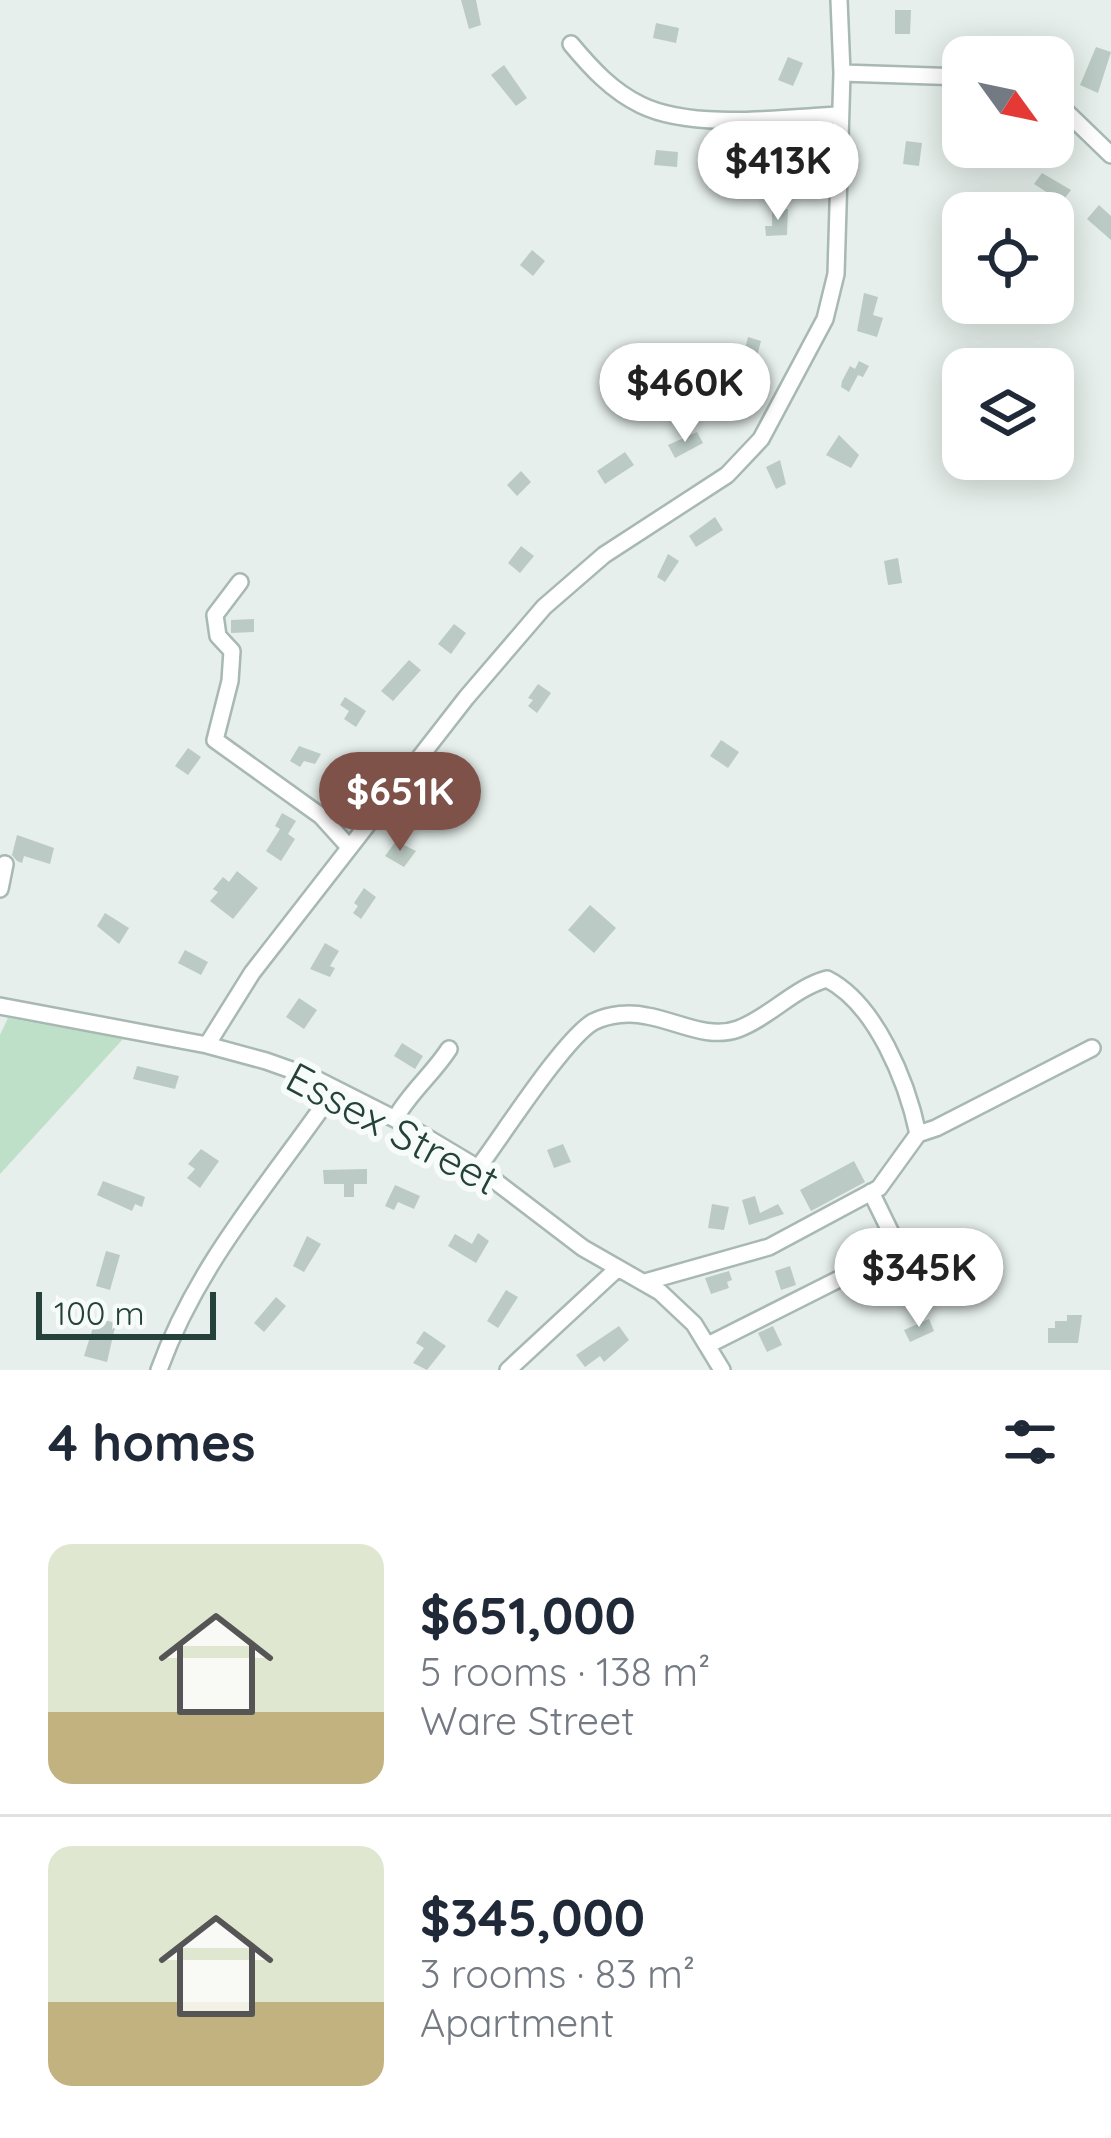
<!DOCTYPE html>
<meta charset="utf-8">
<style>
:root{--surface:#fff;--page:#f2f2f3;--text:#1f2937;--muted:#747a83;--line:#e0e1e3;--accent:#7f5249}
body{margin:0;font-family:Quicksand,sans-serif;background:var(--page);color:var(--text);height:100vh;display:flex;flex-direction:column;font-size:45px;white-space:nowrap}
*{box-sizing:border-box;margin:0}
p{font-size:39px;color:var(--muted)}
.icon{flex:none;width:66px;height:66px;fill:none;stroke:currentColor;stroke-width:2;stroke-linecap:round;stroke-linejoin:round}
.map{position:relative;height:1370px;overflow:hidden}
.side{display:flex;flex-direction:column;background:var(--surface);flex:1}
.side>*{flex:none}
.needle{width:78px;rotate:123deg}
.buttons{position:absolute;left:942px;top:36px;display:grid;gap:24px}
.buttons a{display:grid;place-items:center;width:132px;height:132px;border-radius:24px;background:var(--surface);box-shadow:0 6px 30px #0003;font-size:60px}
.scale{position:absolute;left:36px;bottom:30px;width:180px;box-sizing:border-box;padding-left:12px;border:6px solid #24423a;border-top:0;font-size:33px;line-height:42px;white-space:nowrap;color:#24423a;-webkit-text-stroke:9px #f7fbf9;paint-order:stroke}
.price{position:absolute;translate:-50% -102px;padding:0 27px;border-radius:42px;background:#fff;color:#222;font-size:39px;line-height:78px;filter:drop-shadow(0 3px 6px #0008)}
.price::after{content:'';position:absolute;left:50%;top:72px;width:36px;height:27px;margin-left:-18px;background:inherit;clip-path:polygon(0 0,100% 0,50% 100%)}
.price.current{background:var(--accent);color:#fff}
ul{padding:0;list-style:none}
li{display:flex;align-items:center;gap:36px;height:300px;padding:0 48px}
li+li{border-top:3px solid var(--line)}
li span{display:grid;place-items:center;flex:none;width:336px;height:240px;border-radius:24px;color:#555}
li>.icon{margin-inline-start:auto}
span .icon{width:144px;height:144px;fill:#fffc;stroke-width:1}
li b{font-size:51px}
h2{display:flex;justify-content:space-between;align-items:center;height:144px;padding:0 48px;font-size:51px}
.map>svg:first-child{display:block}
.green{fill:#bfe0c8}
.building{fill:#bbcac4}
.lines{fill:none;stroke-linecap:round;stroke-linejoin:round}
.minor-casing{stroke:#a8b8b2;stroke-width:20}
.minor{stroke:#fff;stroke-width:15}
.labels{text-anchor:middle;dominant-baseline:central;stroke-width:12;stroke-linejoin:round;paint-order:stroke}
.street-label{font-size:42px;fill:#24423a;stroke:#f7fbf9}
</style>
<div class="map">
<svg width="1111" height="1370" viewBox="0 0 1111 1370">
<rect width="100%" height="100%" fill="#e6efeb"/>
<path class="green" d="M8,1018L123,1039L0,1174V1035Z"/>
<path class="building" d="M461,0H476L481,25L469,29Z
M895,10H911L910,34H895Z
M656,23L679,28L676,43L653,38Z
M1096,47L1111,52L1098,93L1080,85Z
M788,57L803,63L793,86L778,80Z
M504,65L527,98L516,106L491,75Z
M906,141L922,143L919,166L903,164Z
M656,150L678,152L677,167L654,165Z
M788,150L790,174L774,176L773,151Z
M1042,173L1071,190L1062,202L1034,184Z
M1099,205L1111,216V240L1087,219Z
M788,209L787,235L766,236L765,226H772V210Z
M532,250L545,261L533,276L520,265Z
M864,293L878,297L873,315L883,318L877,337L857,331Z
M748,337L761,341L756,360L743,356Z
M859,361L869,366L863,377L858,375L849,392L841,387L842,381L850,366L855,369Z
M711,377L724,385L711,405L698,398L702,391L697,388L703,379L708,382Z
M697,432L703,443L675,458L668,445Z
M839,435L859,455L851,468L826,455Z
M955,448L963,453V459L982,466L976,476L961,467L958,472L945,465Z
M625,452L634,465L605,484L597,471Z
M780,460L786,484L776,489L766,467Z
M521,471L531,482L517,496L507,485Z
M715,517L723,530L696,547L689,536Z
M521,546L534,556L520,573L508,563Z
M668,554L679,561L665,582L657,577Z
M898,558L902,583L888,585L884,561Z
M254,619V632L231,633V620Z
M454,624L466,633L451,654L438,644Z
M409,660L421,670L393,701L381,691Z
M538,684L551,693L537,713L528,706L533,700L528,698Z
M345,697L366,711L356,727L344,719L349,711L340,705Z
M721,740L739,752L728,768L710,756Z
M299,746L321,754L315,764L304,761L300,767L290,761Z
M188,748L201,757L188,775L175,766Z
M457,791L470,799L453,828L439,818Z
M282,813L296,821L288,834L295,839L281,861L266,851L280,829L275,826Z
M17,835L54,848L50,864L24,856L22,863L17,861L12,855Z
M396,841L416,851L404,867L385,856Z
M237,871L258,888L233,919L210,901L218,892L213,889L223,877L229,882Z
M364,888L376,897L361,919L353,913L358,906L354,903Z
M590,905L616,928L594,953L568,930Z
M105,913L129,928L119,944L97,926Z
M325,943L339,951L330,966L335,968L330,977L310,969Z
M185,950L208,962L201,975L178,963Z
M299,998L317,1010L304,1029L286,1017Z
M402,1043L423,1056L415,1069L394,1056Z
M137,1066L179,1076L175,1089L133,1079Z
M563,1144L571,1162L554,1168L547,1150Z
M201,1149L219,1161L200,1188L187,1178L195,1169L188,1164Z
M854,1161L865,1182L811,1211L800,1190Z
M367,1169V1184H354V1197H344V1184H324L323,1170Z
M103,1181L145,1197L142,1207L135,1204L132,1211L97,1195Z
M395,1185L420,1196L414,1209L398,1202L394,1210L385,1206Z
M755,1196L760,1213L778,1204L784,1214L749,1225L742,1200Z
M712,1204L729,1207L724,1230L708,1228Z
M478,1233L489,1241L476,1263L448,1246L455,1234L472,1244Z
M307,1236L321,1244L304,1272L293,1266Z
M106,1251L120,1255L110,1290L96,1286Z
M790,1266L796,1285L781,1290L775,1271Z
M729,1271L732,1280L727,1282L729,1288L711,1294L705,1278Z
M506,1290L518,1297L498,1328L487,1321Z
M276,1297L286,1306L264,1332L254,1323Z
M1067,1315H1082L1078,1343H1048V1328H1055V1321H1067Z
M96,1318L116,1323L107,1362L84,1356Z
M929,1319L934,1331L910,1342L904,1330Z
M619,1326L629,1340L604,1362L600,1356L585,1367L576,1355Z
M773,1326L782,1345L767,1352L758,1333Z
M424,1331L446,1346L427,1370L413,1363L424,1348L416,1343Z"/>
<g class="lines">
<g class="minor-casing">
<path id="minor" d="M571,44C591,68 612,91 641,105C692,130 782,118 838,115
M842,73L963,77
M1053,99L1111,155
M240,582L215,615L218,636L232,651L230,681L215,740L321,816L349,847
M0,889L5,864
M0,1006L207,1045L266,1061L314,1078L401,1122L478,1168L583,1248L660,1292L694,1324L722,1370
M207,1045L252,973L466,698L544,607L604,555L727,475L761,439L825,319L836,274L842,73L839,0
M395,1119C409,1093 433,1074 449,1049
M918,1134L936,1128L1092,1048
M478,1168C502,1136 564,1039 593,1022C609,1014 630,1012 647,1016C677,1021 708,1040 738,1029C770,1017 794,988 827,979C876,1004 907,1082 918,1134L879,1188L769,1247L645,1282
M708,1345L853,1272L888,1249L891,1233L871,1192
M159,1370C198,1262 271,1182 335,1089
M508,1370L617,1269"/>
</g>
<use href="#minor" class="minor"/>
</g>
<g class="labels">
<g class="street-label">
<text transform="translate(393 1128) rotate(28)">Essex Street</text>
</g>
</g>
</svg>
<div class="buttons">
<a><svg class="needle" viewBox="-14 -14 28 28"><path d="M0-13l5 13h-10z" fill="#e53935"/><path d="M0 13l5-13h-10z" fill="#747a83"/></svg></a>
<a><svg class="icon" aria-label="locate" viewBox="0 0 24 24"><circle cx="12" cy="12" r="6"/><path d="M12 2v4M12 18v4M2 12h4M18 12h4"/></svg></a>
<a><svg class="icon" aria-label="layers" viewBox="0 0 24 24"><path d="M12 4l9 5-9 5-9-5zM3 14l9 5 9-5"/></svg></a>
</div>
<div class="scale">100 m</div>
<b class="price" style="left:778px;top:223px">$413K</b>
<b class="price" style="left:685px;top:445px">$460K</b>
<b class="price current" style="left:400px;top:854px">$651K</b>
<b class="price" style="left:919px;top:1330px">$345K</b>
</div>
<section class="side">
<h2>4 homes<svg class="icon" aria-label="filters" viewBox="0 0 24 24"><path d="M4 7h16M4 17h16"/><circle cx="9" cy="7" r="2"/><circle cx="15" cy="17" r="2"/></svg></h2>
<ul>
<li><span style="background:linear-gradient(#dfe7d0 70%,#c2b280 0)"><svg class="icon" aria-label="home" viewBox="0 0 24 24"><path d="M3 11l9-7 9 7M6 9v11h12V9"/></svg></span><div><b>$651,000</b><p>5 rooms · 138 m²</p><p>Ware Street</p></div></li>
<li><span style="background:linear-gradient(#dfe7d0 65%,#c2b280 0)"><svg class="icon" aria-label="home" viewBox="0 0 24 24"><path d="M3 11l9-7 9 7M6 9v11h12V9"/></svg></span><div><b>$345,000</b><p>3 rooms · 83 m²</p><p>Apartment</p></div></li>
</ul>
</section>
